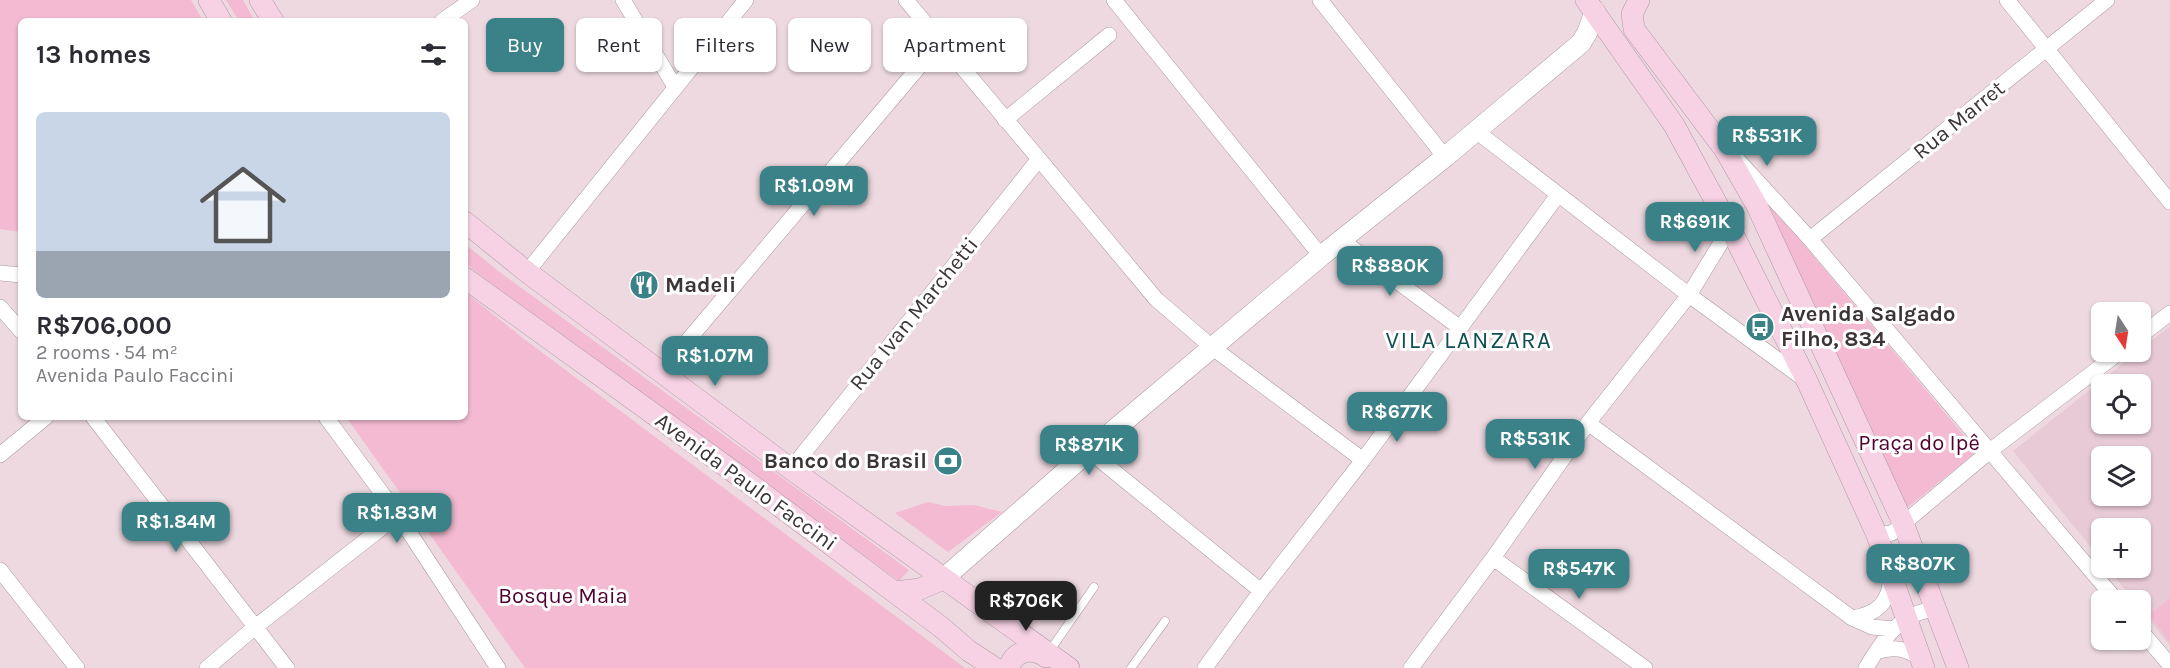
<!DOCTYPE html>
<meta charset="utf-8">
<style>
:root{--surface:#fff;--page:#f2f2f3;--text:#2b2b33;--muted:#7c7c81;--accent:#3a8288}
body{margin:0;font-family:Karla,sans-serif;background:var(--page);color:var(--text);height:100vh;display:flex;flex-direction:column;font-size:22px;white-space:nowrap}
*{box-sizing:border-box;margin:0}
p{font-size:20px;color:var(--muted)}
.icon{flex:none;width:33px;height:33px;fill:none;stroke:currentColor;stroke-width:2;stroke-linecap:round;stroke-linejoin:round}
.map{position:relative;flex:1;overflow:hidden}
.drawer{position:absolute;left:18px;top:18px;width:450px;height:402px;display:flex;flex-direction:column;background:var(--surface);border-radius:9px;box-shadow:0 2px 4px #0004}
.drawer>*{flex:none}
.top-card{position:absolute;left:486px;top:18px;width:570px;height:54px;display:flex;gap:12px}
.needle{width:39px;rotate:168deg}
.buttons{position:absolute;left:2091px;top:302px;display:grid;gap:12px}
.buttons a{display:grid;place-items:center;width:60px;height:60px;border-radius:9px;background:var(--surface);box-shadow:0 2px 4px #0004;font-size:30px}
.price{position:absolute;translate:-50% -51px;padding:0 14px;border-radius:12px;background:var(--accent);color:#fff;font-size:20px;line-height:39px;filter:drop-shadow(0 2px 3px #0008)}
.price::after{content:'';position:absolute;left:50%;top:36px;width:18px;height:14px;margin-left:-9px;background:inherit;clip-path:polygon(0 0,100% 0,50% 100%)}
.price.on{background:#222;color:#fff}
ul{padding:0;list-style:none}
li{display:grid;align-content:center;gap:12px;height:318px;padding:0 18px}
li span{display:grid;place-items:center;height:186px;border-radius:9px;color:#555}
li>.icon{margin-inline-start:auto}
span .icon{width:108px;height:108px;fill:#fffc;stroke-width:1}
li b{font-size:26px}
h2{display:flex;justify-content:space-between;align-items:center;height:72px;padding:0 18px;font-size:26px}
.pill{padding:0 21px;border-radius:9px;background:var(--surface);box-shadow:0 2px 4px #0004;font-size:21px;line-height:54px}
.pill.on{background:var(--accent);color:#fff}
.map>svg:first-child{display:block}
.built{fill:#e7cad5;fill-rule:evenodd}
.green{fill:#f3bad1}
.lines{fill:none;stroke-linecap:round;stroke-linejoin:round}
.service-casing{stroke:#ac99a0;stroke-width:9}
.minor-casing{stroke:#ac99a0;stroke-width:16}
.tertiary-casing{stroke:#ac99a0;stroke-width:21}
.secondary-casing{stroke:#ac99a0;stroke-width:22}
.service{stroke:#fff;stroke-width:8}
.minor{stroke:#fff;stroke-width:15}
.tertiary{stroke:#fff;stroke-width:20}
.secondary{stroke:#f7d2e4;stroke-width:21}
.labels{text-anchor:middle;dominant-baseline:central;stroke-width:6;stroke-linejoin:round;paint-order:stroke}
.street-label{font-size:22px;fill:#3c3437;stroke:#fff}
.poi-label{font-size:22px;font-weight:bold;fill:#3c3437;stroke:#fff;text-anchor:start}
.park-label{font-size:22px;fill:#520130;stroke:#fff}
.neighbourhood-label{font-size:24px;letter-spacing:1.5px;fill:#114f54;stroke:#fff}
</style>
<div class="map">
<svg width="2170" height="668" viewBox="0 0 2170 668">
<rect width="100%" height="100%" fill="#eed9e1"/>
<path class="built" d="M2170,326V646L2141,609L2140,600H2133L2107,567H2140V528H2102L2101,560L2013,451ZM2102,384H2140V423H2102ZM2102,456H2140V495H2102Z"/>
<path class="green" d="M0,0H191L203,21H21V232L0,229Z
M226,0H243L255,21H239Z
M1763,196L1977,451L1906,509Z
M465,244L502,274L909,570L899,581L496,287L465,263Z
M465,292L524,339L965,668H525L346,417H465Z
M928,502L945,506L974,505L1002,512L948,552L895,513Z
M2170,598V642L2149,615Z"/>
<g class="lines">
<g class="service-casing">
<path id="service" d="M1049,652L1094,587
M1131,668L1165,621"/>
</g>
<g class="minor-casing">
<path id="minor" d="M623,0L675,87
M906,0L1156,299L1213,348L1363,460
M1114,0L1321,256
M1320,0L1445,157
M2007,0L2170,202
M442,21L472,0
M1005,120L1109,35
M1476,131L1689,295L1804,379
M1736,158L1810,239L2116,600
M1810,239L2107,0
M1341,240L1459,327
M527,272L746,0
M0,273L21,275
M0,307L21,331
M2140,336L2170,313
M662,371L940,42
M93,417L287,668
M326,417L398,515L498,668
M1588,423L1852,618L1872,627L1893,629
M1089,451L1261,591
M0,455L46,417
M791,469L1039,159
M1877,535L1892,533L1991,450L2121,351
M1493,558L1645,668
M0,570L77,668
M1852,618C1878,614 1890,602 1891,575
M2140,630L2170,665
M1876,652C1893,646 1906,648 1921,659
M207,668L254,628L398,515
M1205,668L1261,591L1363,460L1558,195
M1411,668L1493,558L1588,423L1689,295L1730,228
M1866,668C1882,641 1902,609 1937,610"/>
</g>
<g class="tertiary-casing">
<path id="tertiary" d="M943,579L1089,451L1321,256L1445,157L1581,43L1587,33L1595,11"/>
</g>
<g class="secondary-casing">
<path id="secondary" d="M209,0L221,21
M260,0L273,21
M1586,0L1674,125L1730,228L1807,381L1877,535L1924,668
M1639,0L1632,14L1634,29L1725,150L1757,206L1903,523L1958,668
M465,222L527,272L791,469L1069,668
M465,278L738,475L941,627L969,651L995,668
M894,592L920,589L943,579
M1009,668C1014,650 1032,647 1046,657"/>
</g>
<use href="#service" class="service"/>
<use href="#minor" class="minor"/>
<use href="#tertiary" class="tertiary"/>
<use href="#secondary" class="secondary"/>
</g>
<defs>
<g id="restaurant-disc" transform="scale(1.5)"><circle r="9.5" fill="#3a8288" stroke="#fff"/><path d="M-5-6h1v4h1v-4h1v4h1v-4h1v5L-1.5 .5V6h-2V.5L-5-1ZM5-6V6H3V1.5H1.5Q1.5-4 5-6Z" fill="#fff"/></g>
<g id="bus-disc" transform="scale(1.5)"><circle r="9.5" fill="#3a8288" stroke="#fff"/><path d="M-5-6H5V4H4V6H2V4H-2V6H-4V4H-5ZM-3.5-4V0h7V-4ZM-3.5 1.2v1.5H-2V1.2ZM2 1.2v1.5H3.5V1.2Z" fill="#fff"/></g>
<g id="bank-disc" transform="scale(1.5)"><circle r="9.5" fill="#3a8288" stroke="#fff"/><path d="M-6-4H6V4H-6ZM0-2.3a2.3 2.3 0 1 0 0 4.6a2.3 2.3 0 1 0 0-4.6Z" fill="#fff"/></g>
</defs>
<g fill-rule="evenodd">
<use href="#restaurant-disc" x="644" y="285"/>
<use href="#bus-disc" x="1760" y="327"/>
<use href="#bank-disc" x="948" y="461"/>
</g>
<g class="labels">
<g class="street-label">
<text transform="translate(1959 120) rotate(-39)">Rua Marret</text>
<text transform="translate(914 314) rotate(-51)">Rua Ivan Marchetti</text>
<text transform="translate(746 482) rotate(36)">Avenida Paulo Faccini</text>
</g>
<g class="poi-label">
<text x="665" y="285">Madeli</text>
<text x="1781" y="314">Avenida Salgado<tspan x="1781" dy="25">Filho, 834</tspan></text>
<text x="927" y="461" text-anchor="end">Banco do Brasil</text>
</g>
<g class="park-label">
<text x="1919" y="443">Praça do Ipê</text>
<text x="563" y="596">Bosque Maia</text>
</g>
<g class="neighbourhood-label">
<text x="1469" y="340">VILA LANZARA</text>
</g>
</g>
</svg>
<div class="buttons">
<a><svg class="needle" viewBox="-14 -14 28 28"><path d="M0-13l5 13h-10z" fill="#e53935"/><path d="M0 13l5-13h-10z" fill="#7c7c81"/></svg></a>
<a><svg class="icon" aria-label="locate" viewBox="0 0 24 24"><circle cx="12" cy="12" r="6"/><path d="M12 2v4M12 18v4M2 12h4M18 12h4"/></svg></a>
<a><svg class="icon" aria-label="layers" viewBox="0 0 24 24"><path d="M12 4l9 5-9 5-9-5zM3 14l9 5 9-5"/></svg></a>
<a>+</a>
<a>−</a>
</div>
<b class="price" style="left:1767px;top:167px">R$531K</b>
<b class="price" style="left:814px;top:217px">R$1.09M</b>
<b class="price" style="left:1695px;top:253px">R$691K</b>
<b class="price" style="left:1390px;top:297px">R$880K</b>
<b class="price" style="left:715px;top:387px">R$1.07M</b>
<b class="price" style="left:1397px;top:443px">R$677K</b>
<b class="price" style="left:1535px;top:470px">R$531K</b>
<b class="price" style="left:1089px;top:476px">R$871K</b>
<b class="price" style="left:397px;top:544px">R$1.83M</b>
<b class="price" style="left:176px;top:553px">R$1.84M</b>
<b class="price" style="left:1918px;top:595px">R$807K</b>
<b class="price" style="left:1579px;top:600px">R$547K</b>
<b class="price on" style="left:1026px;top:632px">R$706K</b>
<div class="top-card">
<a class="pill on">Buy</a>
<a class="pill">Rent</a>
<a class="pill">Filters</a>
<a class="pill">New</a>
<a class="pill">Apartment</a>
</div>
<section class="drawer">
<h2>13 homes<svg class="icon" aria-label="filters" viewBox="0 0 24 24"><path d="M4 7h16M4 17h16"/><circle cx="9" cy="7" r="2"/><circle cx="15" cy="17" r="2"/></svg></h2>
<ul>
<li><span style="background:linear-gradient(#c9d6e8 75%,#9aa5b1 0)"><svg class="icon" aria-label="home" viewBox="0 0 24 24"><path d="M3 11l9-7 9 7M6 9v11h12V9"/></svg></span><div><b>R$706,000</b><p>2 rooms · 54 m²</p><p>Avenida Paulo Faccini</p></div></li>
</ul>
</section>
</div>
